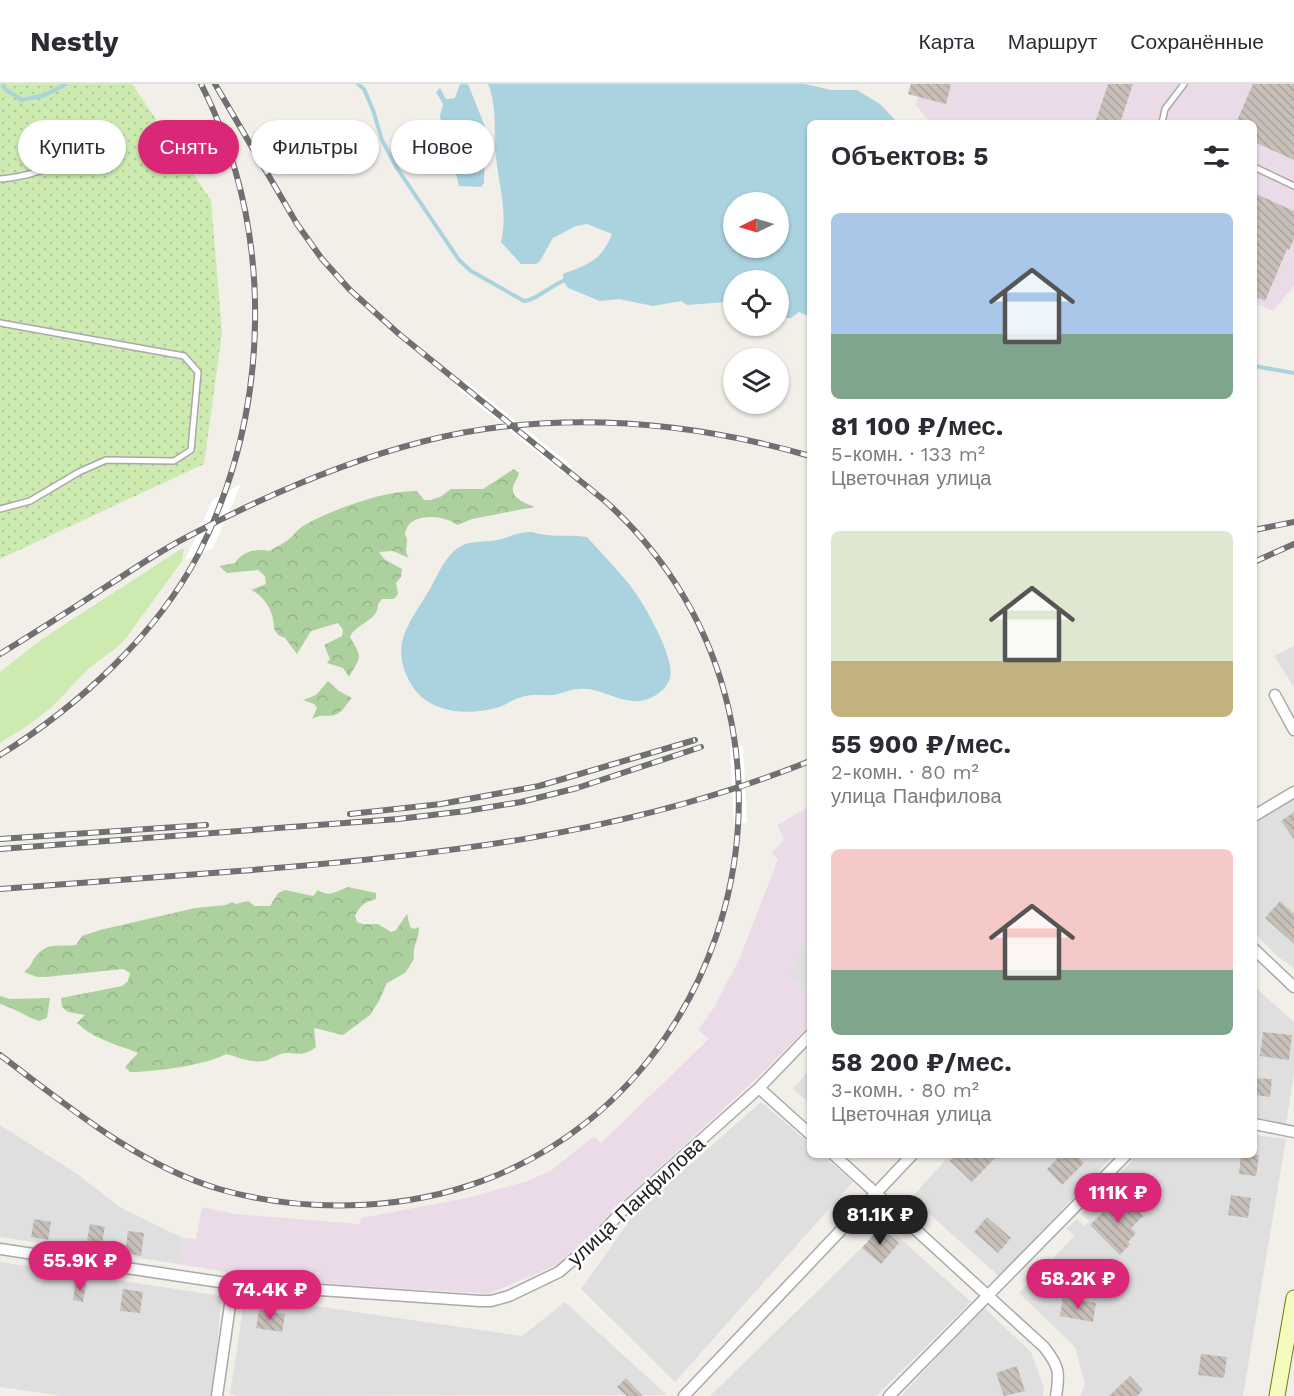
<!DOCTYPE html>
<html lang="ru">
<meta charset="utf-8">
<style>
:root{--surface:#fff;--page:#f7f7f7;--text:#2b2b33;--muted:#7c7c81;--line:#e1e1e2;--accent:#db2777}
body{margin:0;font-family:"Work Sans",sans-serif;background:var(--page);color:var(--text);height:100vh;display:flex;flex-direction:column;font-size:22px;white-space:nowrap}
*{box-sizing:border-box;margin:0}
p{font-size:20px;color:var(--muted)}
.icon{flex:none;width:33px;height:33px;fill:none;stroke:currentColor;stroke-width:2;stroke-linecap:round;stroke-linejoin:round}
.map{position:relative;flex:1;overflow:hidden}
.side{position:absolute;left:807px;top:36px;width:450px;height:1038px;display:flex;flex-direction:column;background:var(--surface);border-radius:9px;box-shadow:0 2px 4px #0004}
.side>*{flex:none}
.hud{position:absolute;left:18px;top:36px;width:570px;height:54px;display:flex;gap:12px}
.needle{width:39px;rotate:265deg}
.tools{position:absolute;left:723px;top:108px;display:grid;gap:12px}
.tools a{display:grid;place-items:center;width:66px;height:66px;border-radius:50%;background:var(--surface);box-shadow:0 2px 4px #0004;font-size:30px}
.price{position:absolute;translate:-50% -51px;padding:0 14px;border-radius:21px;background:var(--accent);color:#fff;font-size:20px;line-height:39px;filter:drop-shadow(0 2px 3px #0008)}
.price::after{content:'';position:absolute;left:50%;top:36px;width:18px;height:14px;margin-left:-9px;background:inherit;clip-path:polygon(0 0,100% 0,50% 100%)}
.price.on{background:#222;color:#fff}
ul{padding:0;list-style:none}
li{display:grid;align-content:center;gap:12px;height:318px;padding:0 24px}
li span{display:grid;place-items:center;height:186px;border-radius:9px;color:#555}
li>.icon{margin-inline-start:auto}
span .icon{width:108px;height:108px;fill:#fffc;stroke-width:1}
li b{font-size:26px}
h2{display:flex;justify-content:space-between;align-items:center;height:72px;padding:0 24px;font-size:26px}
.chip{padding:0 21px;border-radius:27px;background:var(--surface);box-shadow:0 2px 4px #0004;font-size:21px;line-height:54px}
.chip.on{background:var(--accent);color:#fff}
header{display:flex;align-items:center;gap:36px;box-sizing:border-box;height:84px;padding:0 30px;background:var(--surface);border-bottom:2px solid var(--line)}
header strong{font-size:28px}
nav{display:flex;gap:33px;margin-inline-start:auto;font-size:21px}
.map>svg:first-child{display:block}
.residential{fill:#e0dfdf}
.industrial{fill:#ebdbe8}
.grass{fill:#cdebb0}
.forest{fill:url(#forest-crowns)}
.garden{fill:url(#garden-dots)}
.water{fill:#aad3df;fill-rule:evenodd}
.pier{fill:#fff}
.lines{fill:none;stroke-linecap:round;stroke-linejoin:round}
.stream{stroke:#aad3df;stroke-width:4}
.building{fill:url(#building-back-hatch)}
.lane-casing{stroke:#a9a9a9;stroke-width:8}
.street-casing{stroke:#a9a9a9;stroke-width:13}
.secondary-casing{stroke:#707d05;stroke-width:17}
.lane{stroke:#fff;stroke-width:5}
.street{stroke:#fff;stroke-width:10}
.secondary{stroke:#f7fabf;stroke-width:15}
.rail-casing{stroke:#707070;stroke-width:6}
.rail{stroke:#fff;stroke-width:4;stroke-dasharray:11;stroke-linecap:butt}
.labels{text-anchor:middle;dominant-baseline:central;stroke-width:5;stroke-linejoin:round;paint-order:stroke}
.street-label{font-size:21px;fill:#222;stroke:#fff}
</style>
<header>
<strong>Nestly</strong>
<nav><a>Карта</a><a>Маршрут</a><a>Сохранённые</a></nav>
</header>
<div class="map">
<svg width="1294" height="1312" viewBox="0 0 1294 1312">
<defs>
<pattern id="forest-crowns" width="20" height="18" patternUnits="userSpaceOnUse" patternTransform="scale(1.5)"><rect width="20" height="18" fill="#add19e"/><path d="M2 6a3 3 0 1 1 6 0M12 15a3 3 0 1 1 6 0" fill="none" stroke="#95b388"/></pattern>
<pattern id="garden-dots" width="8" height="8" patternUnits="userSpaceOnUse" patternTransform="scale(1.5)"><rect width="8" height="8" fill="#cdebb0"/><path d="M2 2h.1M6 6h.1" fill="none" stroke="#b0c997" stroke-width="1.8" stroke-linecap="round"/></pattern>
<pattern id="building-back-hatch" width="6" height="6" patternUnits="userSpaceOnUse" patternTransform="scale(1.5)"><rect width="6" height="6" fill="#c7bfb8"/><path d="M-1 5l2 2M0 0l6 6M5-1l2 2" fill="none" stroke="#aba49e"/></pattern>
</defs>
<rect width="100%" height="100%" fill="#f2efe9"/>
<path class="residential" d="M1294,562V603L1274,572Z
M1294,713V884L1277,872L1254,848V737L1285,721Z
M810,849V907L809,908L788,890Z
M1254,902L1294,938V990L1286,1040L1254,1034Z
M810,985V1020L793,1005Z
M761,1018L810,1060V1071H822L853,1098L675,1298L581,1205L635,1129Z
M0,1041L76,1089L121,1124L183,1154L179,1180L0,1153Z
M1254,1051L1286,1055L1243,1312H1080L1085,1300L1075,1263L1019,1209L1075,1151L1066,1145L1077,1135L1085,1142L1089,1137L1081,1130L1137,1071H1254Z
M950,1071H1114L999,1192L911,1114Z
M885,1141L971,1218L876,1312H710Z
M0,1178L221,1212L214,1312H62L0,1303Z
M245,1212L522,1252L565,1218L667,1311L237,1312L230,1310Z
M983,1223L1031,1268L1044,1304L1043,1312H901Z"/>
<path class="industrial" d="M921,0H1294V202L1273,227L1254,219V39H930L916,21Z
M810,722V849L788,890L808,908L810,907V941L755,996L612,1127L590,1155L569,1176L488,1210L330,1200L231,1189L179,1180L183,1154L196,1155L202,1123L235,1130L360,1140L361,1134L467,1114L528,1097L553,1085L594,1052L601,1059L709,955L698,946L713,925L739,876L778,775L771,770L784,755L777,741Z"/>
<path class="grass" d="M181,465H184L182,477L126,554L116,564L88,585L52,623L30,640L0,659V588L42,555Z"/>
<path class="forest" d="M514,385L519,389C518,394 514,399 513,403C511,415 526,419 534,423L472,435L457,441C445,431 412,428 406,446C403,454 406,448 407,456C407,464 404,466 409,474L393,467L379,468L384,475L402,485L401,493L396,499L398,510L394,515H382L378,520C379,537 356,539 350,553C362,574 362,571 349,593L343,584L327,579L330,575L324,561L342,552L343,546L338,539L311,547L297,570L285,554L278,551L274,545C274,529 266,513 251,506L266,500L265,492L258,486L227,489L219,482L235,479C242,468 256,464 269,467C276,463 283,460 289,455C294,451 297,446 303,442C330,426 385,406 417,407L424,416H430L440,413L451,405H483Z
M328,597L339,607L352,614C347,619 343,627 337,630C328,634 322,629 312,635L317,624L314,620L303,616L316,611Z
M348,803L376,809V815C365,818 360,821 355,832L357,838L363,840H378L391,848L396,846L407,830L410,843L414,845L419,843C419,857 412,861 414,875L405,889L387,899L379,917L370,931L343,951L314,944L316,963C303,973 299,969 285,969C277,970 271,976 263,977C251,979 238,973 226,970C207,981 153,988 130,988L125,983L138,969C116,960 95,956 77,939L85,931L68,928L62,923L61,914L122,902L128,897L130,889L123,885L46,893H37L24,888C32,882 32,875 39,869C49,858 63,863 76,861L82,852L100,846L195,824L226,821L232,818L236,820L248,817L255,822H270L278,809L285,806L313,812L318,806C330,814 336,807 348,803Z
M0,912L10,915L50,914L47,934L39,937C25,932 14,924 0,920Z"/>
<path class="garden" d="M0,0H132L211,116L222,249L204,380L0,475Z"/>
<path class="water" d="M460,0H468L488,50L485,57L484,99L481,103L459,102L450,66L445,63L440,32L443,20L436,8L440,4L446,15L455,14Z
M488,0H805L831,6H857L880,20L898,39H810V233L799,228L791,234H779L778,196H734L733,221L727,218L687,221L681,217L653,222L619,215L600,217L568,204L563,197V190C589,180 601,177 612,150L587,140L576,142L553,154L540,177L536,180H521L501,158C508,129 499,102 496,74C493,49 498,23 488,0ZM778,118V164H734V118Z
M532,448C551,454 566,450 587,453C601,469 616,484 629,500C642,516 676,574 670,594C667,604 658,611 648,615C624,624 604,603 579,605C570,605 561,610 552,611C543,612 534,610 525,612C515,614 506,621 496,624C466,632 428,629 411,600C388,561 410,539 430,505C439,489 449,462 470,459C479,457 488,458 497,456C511,453 516,448 532,448Z"/>
<path class="pier" d="M465,296L572,382L565,391L458,305Z
M241,400L213,464L185,476L213,415Z
M743,662L747,739L734,740L730,663Z"/>
<g class="lines">
<path class="stream" d="M3,0L5,5L22,16L45,11L66,0
M358,0L364,5L373,26L382,56L397,84L459,176L471,187L524,217C534,217 551,202 563,197
M1254,282L1294,289"/>
</g>
<path class="building" d="M911,0H951L946,20L908,10Z
M1108,0H1133L1120,39H1095Z
M1253,0H1294V76L1254,58V39H1236Z
M1254,109L1294,127V155L1289,166L1287,165L1265,217L1254,212Z
M1294,728V755L1281,737Z
M1280,817L1294,830V860L1265,834Z
M1263,948L1292,951L1289,976L1260,972Z
M1254,994L1272,995L1270,1013L1254,1011Z
M956,1071H998L972,1098L950,1077Z
M1061,1071H1076L1084,1079L1062,1101L1047,1085Z
M1241,1071H1259L1256,1092L1239,1090Z
M1121,1110L1143,1132L1131,1144L1136,1149L1128,1158L1130,1160L1120,1171L1090,1141Z
M1231,1111L1251,1114L1248,1134L1228,1131Z
M987,1133L1011,1154L998,1169L974,1148Z
M34,1135L51,1138L48,1156L31,1153Z
M90,1140L105,1143L101,1165L86,1162Z
M880,1143L899,1159L881,1180L862,1164Z
M128,1147L144,1149L141,1172L125,1169Z
M76,1197L86,1199L83,1218L73,1216Z
M123,1205L143,1208L140,1229L120,1227Z
M1063,1213L1096,1219L1093,1238L1060,1232Z
M259,1226L285,1230L282,1248L256,1244Z
M1201,1270L1227,1273L1224,1294L1198,1291Z
M1017,1282L1025,1307L1004,1312L996,1289Z
M1130,1292L1143,1306L1137,1312H1109Z
M626,1294L643,1312H627L617,1303Z"/>
<g class="lines">
<g class="lane-casing">
<path id="lane" d="M1162,39L1165,25L1184,0
M1254,83L1294,102
M0,95C28,93 55,83 80,69
M0,239L184,272L198,288L191,366L174,377L106,376L79,388L30,417L0,425"/>
</g>
<g class="street-casing">
<path id="street" d="M1275,611L1294,646
M1254,732L1294,708
M1254,865L1294,903
M759,1004L810,1050
M1254,1040L1294,1048
M834,1071L1044,1263C1059,1282 1060,1288 1056,1312
M0,1165L233,1200L480,1217H491L509,1212L559,1188L594,1158L621,1128L759,1004L810,951
M217,1312L233,1200
M684,1312L912,1071
M889,1312L1126,1071"/>
</g>
<g class="secondary-casing">
<path id="secondary" d="M1277,1312L1294,1214"/>
</g>
<use href="#lane" class="lane"/>
<use href="#street" class="street"/>
<use href="#secondary" class="secondary"/>
<g class="rail-casing">
<path id="rail" d="M1254,446L1294,438
M1254,478L1294,460
M0,570C36,548 72,525 107,502C134,485 161,466 189,452C281,403 396,355 500,343C604,331 710,343 810,372
M0,671C77,623 157,551 199,469C272,323 275,145 201,0
M350,730L441,720L539,702L695,656
M0,755L206,741
M0,765L398,735L466,727L521,718L577,704L701,663
M0,805C80,799 159,793 239,787C434,772 627,751 810,677
M0,971C68,1022 136,1080 219,1105C264,1118 313,1123 360,1121C719,1106 869,654 605,417L399,250L350,206L322,175L297,140L215,0"/>
</g>
<use href="#rail" class="rail"/>
</g>
<g class="labels">
<g class="street-label">
<text transform="translate(636 1117) rotate(-43)">улица Панфилова</text>
</g>
</g>
</svg>
<div class="tools">
<a><svg class="needle" viewBox="-14 -14 28 28"><path d="M0-13l5 13h-10z" fill="#e53935"/><path d="M0 13l5-13h-10z" fill="#7c7c81"/></svg></a>
<a><svg class="icon" aria-label="locate" viewBox="0 0 24 24"><circle cx="12" cy="12" r="6"/><path d="M12 2v4M12 18v4M2 12h4M18 12h4"/></svg></a>
<a><svg class="icon" aria-label="layers" viewBox="0 0 24 24"><path d="M12 4l9 5-9 5-9-5zM3 14l9 5 9-5"/></svg></a>
</div>
<b class="price" style="left:1118px;top:1140px">111K ₽</b>
<b class="price on" style="left:880px;top:1162px">81.1K ₽</b>
<b class="price" style="left:80px;top:1208px">55.9K ₽</b>
<b class="price" style="left:1078px;top:1226px">58.2K ₽</b>
<b class="price" style="left:270px;top:1237px">74.4K ₽</b>
<div class="hud">
<a class="chip">Купить</a>
<a class="chip on">Снять</a>
<a class="chip">Фильтры</a>
<a class="chip">Новое</a>
</div>
<section class="side">
<h2>Объектов: 5<svg class="icon" aria-label="filters" viewBox="0 0 24 24"><path d="M4 7h16M4 17h16"/><circle cx="9" cy="7" r="2"/><circle cx="15" cy="17" r="2"/></svg></h2>
<ul>
<li><span style="background:linear-gradient(#a9c7e8 65%,#7fa58c 0)"><svg class="icon" aria-label="home" viewBox="0 0 24 24"><path d="M3 11l9-7 9 7M6 9v11h12V9"/></svg></span><div><b>81 100 ₽/мес.</b><p>5-комн. · 133 m²</p><p>Цветочная улица</p></div></li>
<li><span style="background:linear-gradient(#dfe7d0 70%,#c2b280 0)"><svg class="icon" aria-label="home" viewBox="0 0 24 24"><path d="M3 11l9-7 9 7M6 9v11h12V9"/></svg></span><div><b>55 900 ₽/мес.</b><p>2-комн. · 80 m²</p><p>улица Панфилова</p></div></li>
<li><span style="background:linear-gradient(#f6c9c9 65%,#7fa58c 0)"><svg class="icon" aria-label="home" viewBox="0 0 24 24"><path d="M3 11l9-7 9 7M6 9v11h12V9"/></svg></span><div><b>58 200 ₽/мес.</b><p>3-комн. · 80 m²</p><p>Цветочная улица</p></div></li>
</ul>
</section>
</div>
